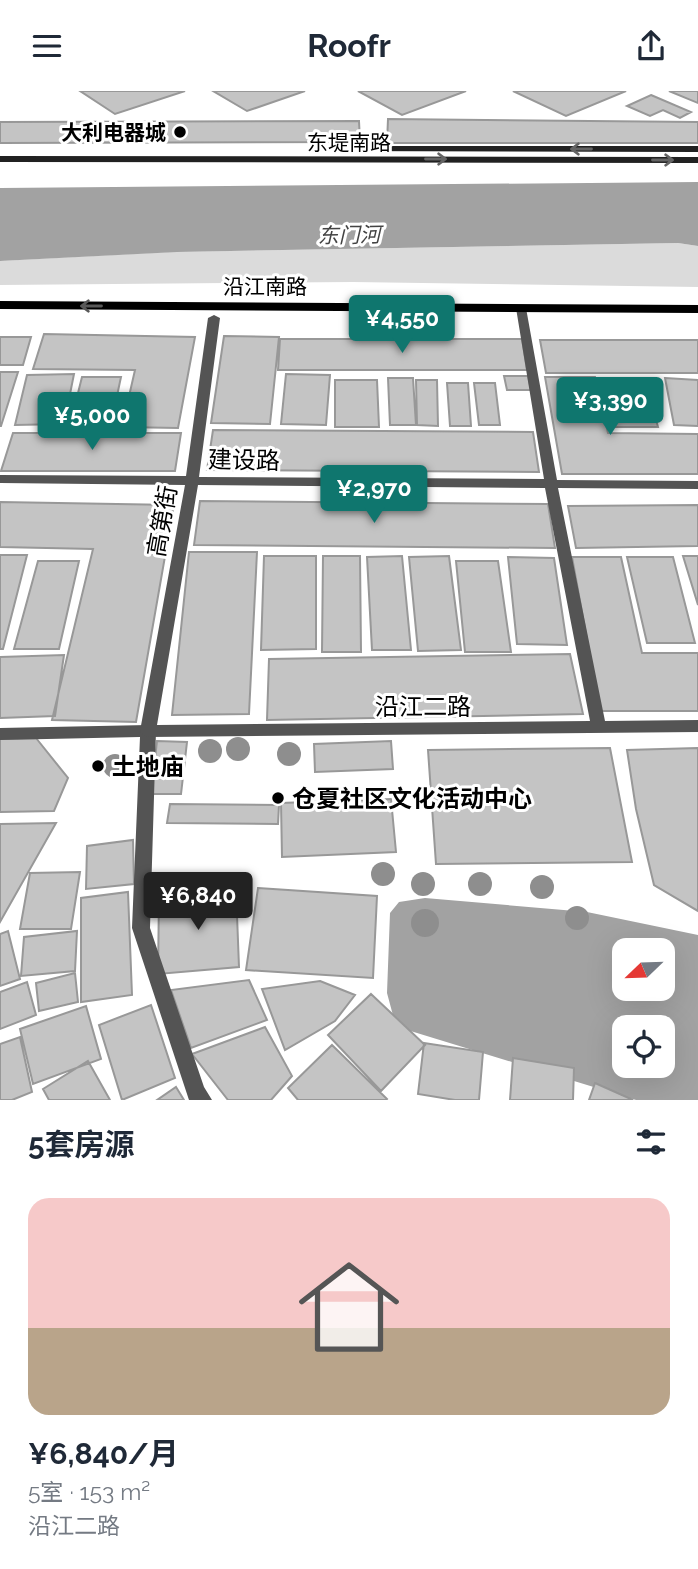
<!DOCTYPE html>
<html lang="zh">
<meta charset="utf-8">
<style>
:root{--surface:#fff;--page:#f6f6f7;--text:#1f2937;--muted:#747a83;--line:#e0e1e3;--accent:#0f766e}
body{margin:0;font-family:Raleway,"Noto Sans SC",sans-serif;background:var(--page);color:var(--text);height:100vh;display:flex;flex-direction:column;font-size:26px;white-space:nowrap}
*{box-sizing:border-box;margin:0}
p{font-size:23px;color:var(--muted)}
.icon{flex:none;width:38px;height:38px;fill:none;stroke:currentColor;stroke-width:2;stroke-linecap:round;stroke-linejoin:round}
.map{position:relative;height:1009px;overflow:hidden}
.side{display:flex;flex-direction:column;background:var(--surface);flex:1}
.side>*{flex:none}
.needle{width:46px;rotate:247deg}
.fabs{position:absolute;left:612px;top:847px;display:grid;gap:14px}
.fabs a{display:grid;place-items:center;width:63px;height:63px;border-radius:14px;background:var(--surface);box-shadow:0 7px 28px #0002;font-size:35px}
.price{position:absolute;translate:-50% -60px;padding:0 16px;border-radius:7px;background:var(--accent);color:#fff;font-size:23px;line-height:46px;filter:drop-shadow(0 2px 4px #0008)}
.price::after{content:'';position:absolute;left:50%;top:42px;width:21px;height:16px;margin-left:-10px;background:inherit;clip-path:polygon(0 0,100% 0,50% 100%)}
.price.current{background:#222;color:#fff}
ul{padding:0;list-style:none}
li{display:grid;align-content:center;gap:14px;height:371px;padding:0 28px}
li+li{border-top:2px solid var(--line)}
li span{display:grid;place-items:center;height:217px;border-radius:21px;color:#555}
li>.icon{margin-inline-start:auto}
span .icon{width:126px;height:126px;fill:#fffc;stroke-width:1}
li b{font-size:30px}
h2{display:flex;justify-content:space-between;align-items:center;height:84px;padding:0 28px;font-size:30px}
header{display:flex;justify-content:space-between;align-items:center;height:91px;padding:0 28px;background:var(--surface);font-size:32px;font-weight:700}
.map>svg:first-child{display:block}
.green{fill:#dbdbdb}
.water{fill:#a2a2a2;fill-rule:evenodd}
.building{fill:#c4c4c4;stroke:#989898;stroke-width:2}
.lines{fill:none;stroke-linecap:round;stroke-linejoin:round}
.lane{fill:#545454;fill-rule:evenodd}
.street{fill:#545454;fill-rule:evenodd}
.secondary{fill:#212121;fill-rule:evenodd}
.primary{fill:#000;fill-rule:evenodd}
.tree{fill:#8e8e8e}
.oneway{stroke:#646464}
.oneway2{stroke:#595959}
.poi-dot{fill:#000;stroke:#fff;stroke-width:2.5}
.labels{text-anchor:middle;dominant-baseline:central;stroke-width:6;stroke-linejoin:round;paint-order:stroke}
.far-poi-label{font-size:21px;font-weight:bold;fill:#000;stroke:#fff;text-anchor:end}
.far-street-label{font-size:21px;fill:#000;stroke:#fff}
.far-water-label{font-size:21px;font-style:italic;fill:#434343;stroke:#fff}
.street-label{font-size:24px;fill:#000;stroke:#fff}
.poi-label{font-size:24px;font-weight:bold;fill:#000;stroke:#fff;text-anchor:start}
</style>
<header><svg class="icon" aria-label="menu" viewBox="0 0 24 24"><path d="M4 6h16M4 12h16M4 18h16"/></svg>Roofr<svg class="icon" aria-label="share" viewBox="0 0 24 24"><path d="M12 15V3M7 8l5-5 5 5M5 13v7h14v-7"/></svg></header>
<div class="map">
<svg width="698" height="1009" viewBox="0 0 698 1009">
<rect width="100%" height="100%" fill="#fff"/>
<path class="green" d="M678,152L698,155V196L353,191L0,194V170L169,161Z"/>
<path class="water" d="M698,91V155L678,152L177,161L0,170V97Z
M425,807L587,821L698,844V1009H636L404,938L394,928L387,902L390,822L399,811ZM625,859H663V898H625ZM625,936H663V975H625Z"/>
<path class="building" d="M80,0H185L115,23Z
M213,0H305L247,20Z
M358,0H466L402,24Z
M513,0H626L566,25Z
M669,0H698V12Z
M651,4L691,21L680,27L663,19L650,25L627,15Z
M388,28L698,31V52H387Z
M359,30L360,51L0,52V31Z
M44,243L195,246L178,337L122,336L135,279L33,278Z
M224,245L279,246L270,333L211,332Z
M0,246H31L23,274H0Z
M280,248H522L527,279H278Z
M540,249H698V282H546Z
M0,281H18L1,335H0Z
M74,283L64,333L15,334L27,284Z
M286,283L330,284L326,334L281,333Z
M504,285H528L531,299H507Z
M82,286H121L111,333L70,334Z
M545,286H595L608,342L698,343V383H562Z
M388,287H413L416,334H390Z
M665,287L698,289V335L674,334Z
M603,288H645L658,336H615Z
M335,289H377L379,336H335Z
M416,289H437L438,335L417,334Z
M447,292H468L471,335H450Z
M474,292H495L500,334H479Z
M213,339L533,341L539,381L207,379Z
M13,342H181L175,380H1Z
M200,410L548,413L555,457L194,454Z
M0,411L174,414L136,631L52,629L93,458L0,456Z
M698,414V455L576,457L568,415Z
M189,461H257L249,623L172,624Z
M0,464H27L3,558H0Z
M264,465H316V558L261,559Z
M323,465H360L361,561H322Z
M402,465L411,559H372L367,466Z
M449,465L461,559L418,560L409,466Z
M683,465H698V514Z
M508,466L554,467L567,554L517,553Z
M572,466H621L642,562H698V620H600Z
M627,466H673L695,552H647Z
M38,470H79L59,558H14Z
M456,470H498L511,561H465Z
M570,563L583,623L267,629L269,568Z
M64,564L55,625L0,627V566Z
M36,647L68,687L54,720L0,721V648Z
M157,650L187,651L181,703H151Z
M391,650L393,678L315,681L314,653Z
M610,657L632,771L436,773L428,659Z
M698,657V820L654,794L636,718L627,659Z
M391,708L396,761L282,766L281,712Z
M170,713L279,714L278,733L167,732Z
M56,732L0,831V733Z
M133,749L134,793L86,798L87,755Z
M80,781L71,838H20L30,782Z
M258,797L377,805L373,887L246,879Z
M236,798L239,876L158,883L159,805Z
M128,801L132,904L81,911V807Z
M8,840L20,888L0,895V843Z
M77,840L75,880L21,885L24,846Z
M75,882L78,911L39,920L36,892Z
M249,889L267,929L191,957L171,899Z
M320,890L355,904L335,930L285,959L262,898Z
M27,891L36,924L0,938V901Z
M371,903L425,954L381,1000L328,944Z
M151,914L175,987L122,1009L99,934Z
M86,915L101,968L33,993L20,938Z
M265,936L292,985L271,1009H228L192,963Z
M20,946L32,1001L12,1009H0V953Z
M424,952L483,961L479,1009H455L418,1003Z
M332,954L387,1008L386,1009H298L288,997Z
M513,967L574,977L573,1009H510Z
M88,970L110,1009H49L43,998Z
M595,992L633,1009H589Z
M176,996L184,1009H157Z"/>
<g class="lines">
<path class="lane" d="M148,634L153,636L156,640L150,837L204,996L212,1009H189L132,837L140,646L0,649V637Z"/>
<path class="street" d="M521,214L526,217L557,389L698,390V398L558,397L605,630L698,629V641L148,646L143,644L140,640L185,394L0,392V384L186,385L208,227L214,224L220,227L199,386L544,388L516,217ZM198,394L545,397L590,630L157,634Z"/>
<path class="secondary" d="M335,55H698V61L332,60L330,58Z
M0,65L698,66V72L0,71Z"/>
<path class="primary" d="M0,210L698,214V222L0,218Z"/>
</g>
<g class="tree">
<circle cx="238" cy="658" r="12"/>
<circle cx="210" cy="660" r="12"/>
<circle cx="289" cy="663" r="12"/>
<circle cx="115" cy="675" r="12"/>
<circle cx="383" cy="783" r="12"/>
<circle cx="423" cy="793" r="12"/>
<circle cx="480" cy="793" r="12"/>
<circle cx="542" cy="796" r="12"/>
<circle cx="577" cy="827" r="12"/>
<circle cx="425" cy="832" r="14"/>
</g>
<defs><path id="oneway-shaft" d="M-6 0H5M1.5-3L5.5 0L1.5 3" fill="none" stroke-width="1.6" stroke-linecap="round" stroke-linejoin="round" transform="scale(1.75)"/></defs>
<g class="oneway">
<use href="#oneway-shaft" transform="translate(581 58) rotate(180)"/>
<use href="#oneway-shaft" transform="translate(436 68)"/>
<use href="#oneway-shaft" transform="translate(663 69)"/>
</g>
<use class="oneway2" href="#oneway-shaft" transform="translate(91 215) rotate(-180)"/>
<g class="poi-dot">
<circle cx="180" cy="41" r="7"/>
<circle cx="98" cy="675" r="7"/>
<circle cx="278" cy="707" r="7"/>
</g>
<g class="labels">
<g class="far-poi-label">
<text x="166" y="41">大利电器城</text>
</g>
<g class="far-street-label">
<text x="349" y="51">东堤南路</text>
<text x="265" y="195">沿江南路</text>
</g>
<g class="far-water-label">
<text transform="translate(349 144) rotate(-1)">东门河</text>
</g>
<g class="street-label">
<text transform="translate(244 369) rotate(1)">建设路</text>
<text transform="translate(162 430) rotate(-80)">高第街</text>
<text x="423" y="615">沿江二路</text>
</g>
<g class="poi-label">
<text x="112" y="675">土地庙</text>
<text x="292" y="707">仓夏社区文化活动中心</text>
</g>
</g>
</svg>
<div class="fabs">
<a><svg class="needle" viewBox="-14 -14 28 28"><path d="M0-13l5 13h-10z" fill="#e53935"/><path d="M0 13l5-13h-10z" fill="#747a83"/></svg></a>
<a><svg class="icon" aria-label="locate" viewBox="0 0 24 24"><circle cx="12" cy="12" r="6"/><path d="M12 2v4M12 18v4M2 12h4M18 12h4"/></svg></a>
</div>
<b class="price" style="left:402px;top:264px">¥4,550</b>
<b class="price" style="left:610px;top:346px">¥3,390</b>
<b class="price" style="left:92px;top:361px">¥5,000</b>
<b class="price" style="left:374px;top:434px">¥2,970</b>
<b class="price current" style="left:198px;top:841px">¥6,840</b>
</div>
<section class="side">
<h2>5套房源<svg class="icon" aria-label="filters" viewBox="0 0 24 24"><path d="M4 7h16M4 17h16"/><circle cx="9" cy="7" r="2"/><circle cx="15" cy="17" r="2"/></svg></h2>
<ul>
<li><span style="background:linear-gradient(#f6c9c9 60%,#b9a48a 0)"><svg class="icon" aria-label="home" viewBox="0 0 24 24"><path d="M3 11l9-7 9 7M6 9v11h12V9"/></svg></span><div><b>¥6,840/月</b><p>5室 · 153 m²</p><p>沿江二路</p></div></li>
</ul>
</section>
